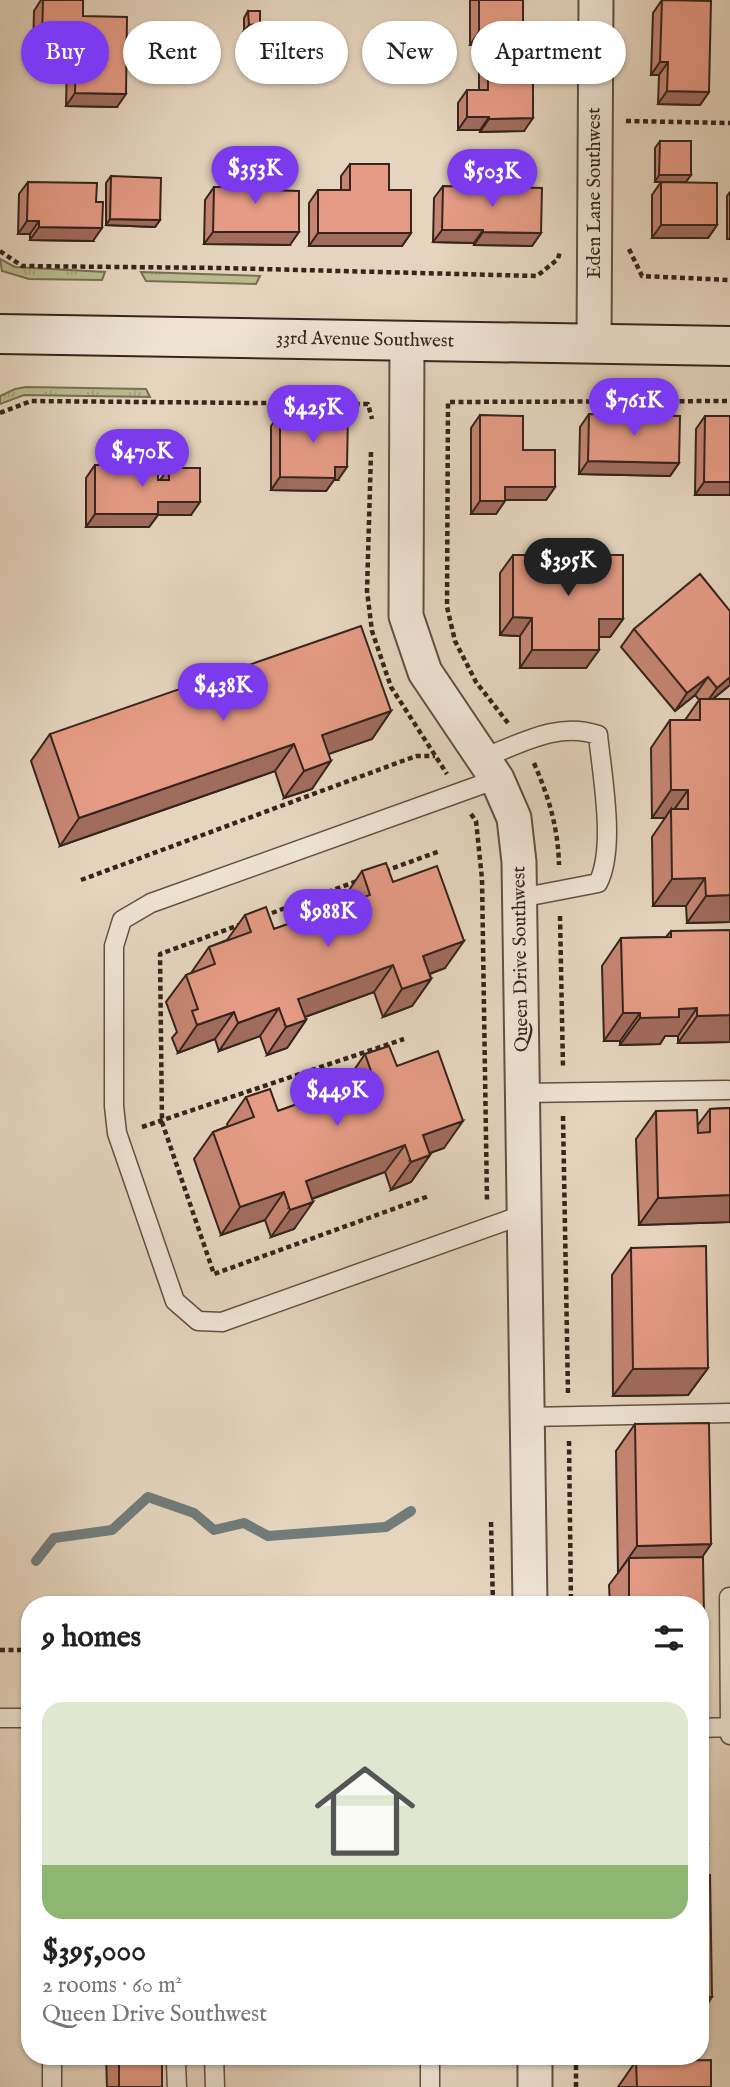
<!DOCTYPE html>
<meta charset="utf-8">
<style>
:root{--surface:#fff;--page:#f6f6f6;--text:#222;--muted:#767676;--line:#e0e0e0;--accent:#7c3aed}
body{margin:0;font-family:"IM FELL English",serif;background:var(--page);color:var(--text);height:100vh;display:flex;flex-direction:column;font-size:26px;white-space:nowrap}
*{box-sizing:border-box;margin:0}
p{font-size:23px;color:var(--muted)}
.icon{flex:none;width:38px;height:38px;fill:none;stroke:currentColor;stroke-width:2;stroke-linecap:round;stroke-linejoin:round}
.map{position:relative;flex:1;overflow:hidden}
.side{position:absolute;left:21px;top:1596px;width:688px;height:469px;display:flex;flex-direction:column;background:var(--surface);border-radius:28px;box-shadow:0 2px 5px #0004}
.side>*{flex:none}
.guide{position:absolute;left:21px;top:21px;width:690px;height:63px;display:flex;gap:14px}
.price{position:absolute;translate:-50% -60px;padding:0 16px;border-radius:24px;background:var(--accent);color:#fff;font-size:23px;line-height:46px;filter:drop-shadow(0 2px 4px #0008)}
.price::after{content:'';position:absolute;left:50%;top:42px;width:21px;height:16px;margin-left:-10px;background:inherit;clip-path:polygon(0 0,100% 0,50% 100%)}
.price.selected{background:#222;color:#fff}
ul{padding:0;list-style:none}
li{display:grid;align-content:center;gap:14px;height:371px;padding:0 21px}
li+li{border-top:2px solid var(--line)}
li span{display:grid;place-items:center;height:217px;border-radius:21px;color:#555}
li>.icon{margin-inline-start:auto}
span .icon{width:126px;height:126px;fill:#fffc;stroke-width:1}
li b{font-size:30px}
h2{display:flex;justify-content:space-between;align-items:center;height:84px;padding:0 21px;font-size:30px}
.chip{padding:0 24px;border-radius:32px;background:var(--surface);box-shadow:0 2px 5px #0004;font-size:24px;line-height:63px}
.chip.selected{background:var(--accent);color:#fff}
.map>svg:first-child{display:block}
.grass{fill:url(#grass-tufts);stroke:#787056;stroke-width:2}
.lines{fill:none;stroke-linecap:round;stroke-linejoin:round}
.stream{stroke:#717c7b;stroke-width:10}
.lane-casing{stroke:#625045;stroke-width:21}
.street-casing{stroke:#625045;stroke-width:37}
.secondary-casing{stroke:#36241d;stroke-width:42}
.path{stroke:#36241d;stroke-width:4.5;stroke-dasharray:5 3.5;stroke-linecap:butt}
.lane{stroke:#eee4d5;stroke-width:18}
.street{stroke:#eee4d5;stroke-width:33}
.secondary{stroke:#eee4d5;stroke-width:38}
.wall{fill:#c58572;stroke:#36241d;stroke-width:2}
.shaded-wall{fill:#a06c5d;stroke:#36241d;stroke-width:2}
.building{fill:#e59b85;stroke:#36241d;stroke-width:2}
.labels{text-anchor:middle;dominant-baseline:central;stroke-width:7;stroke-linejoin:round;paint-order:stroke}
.street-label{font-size:19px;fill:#36241d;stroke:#eee4d5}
</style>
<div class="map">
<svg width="730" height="2087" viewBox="0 0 730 2087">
<defs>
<pattern id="grass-tufts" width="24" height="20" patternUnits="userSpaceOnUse" patternTransform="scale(1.75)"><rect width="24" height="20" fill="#babc8e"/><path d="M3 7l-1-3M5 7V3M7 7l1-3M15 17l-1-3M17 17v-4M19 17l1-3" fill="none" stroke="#a0a17a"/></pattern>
</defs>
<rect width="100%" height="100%" fill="#e5d5be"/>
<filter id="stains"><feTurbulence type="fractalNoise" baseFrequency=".00286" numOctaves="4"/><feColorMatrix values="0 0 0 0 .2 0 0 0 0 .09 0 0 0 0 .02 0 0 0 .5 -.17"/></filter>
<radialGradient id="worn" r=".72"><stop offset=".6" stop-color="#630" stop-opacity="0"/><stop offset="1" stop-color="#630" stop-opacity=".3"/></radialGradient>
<path class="grass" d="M0,259L15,267L105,272L102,280L29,279L2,271Z
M141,272L260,276L256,284L146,281Z
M26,387L146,389L150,397L24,395L0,404V396L15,389Z"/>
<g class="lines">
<path class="stream" d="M36,1561L54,1538L112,1530L148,1497L194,1513L214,1530L244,1523L268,1536L386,1527L411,1511"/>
<g class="lane-casing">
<path id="lane" d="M483,758C520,744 558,721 598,735C602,775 616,848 598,883L520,898
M497,779L151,903L122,920L114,946V1106L117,1133L175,1301L198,1321L222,1322L525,1214
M523,1093L728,1090
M528,1417L730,1413
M729,1597L730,1727
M0,1718H30
M700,1728L730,1727V1735
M52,2056V2087
M214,2056L215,2087
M177,2087L176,2064L181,2056
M430,2087V2056"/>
</g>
<g class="street-casing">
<path id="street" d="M407,341L406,616L425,672L497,779L514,818L519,862L530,1605
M594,344L596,0
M535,2056V2087"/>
</g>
<g class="secondary-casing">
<path id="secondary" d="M0,334L730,346"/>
</g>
<path class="path" d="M626,121L730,123
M629,249L642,276L730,280
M0,251L22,266L222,268L537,276L558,259L560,251
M0,413L31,401L368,404L372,419
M371,452L367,591L372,631L391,687L447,774
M508,723L476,682L455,641L447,607L448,402L730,401
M534,763C549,798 558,827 559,865
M471,814L476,821L482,879L487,1202
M385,871L440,851
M81,880L416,756H435
M264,916L357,881
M560,916L563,1068
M242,924L160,954L162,1122L214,1274L429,1196
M563,1116L568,1394
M142,1127L404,1039
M569,1441L571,1605
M491,1522L493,1605
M0,1650H30
M576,2087V2056"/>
<use href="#lane" class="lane"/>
<use href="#street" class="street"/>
<use href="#secondary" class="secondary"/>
</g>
<path class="wall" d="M41,0H83V16L117,107L66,106L67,62H62L61,52H33L34,11Z
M470,0H523V32L514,45H470Z
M662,0L709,92L700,105L658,104L659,75H651L653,13Z
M248,11L260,24L256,31H244V18Z
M488,60L524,131L480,132V130H458V103L467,90H479V73Z
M660,141L686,182H655V148Z
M350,164L389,190L411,233L402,246H309V203L318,190H341V176Z
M235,168L261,187L269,190L290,245L204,244L205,200L214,187H226V181Z
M111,176L160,220L155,227L106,225V183Z
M28,182L93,241L30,240V234H18L19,194Z
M661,182L717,225L708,238H652V195Z
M443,186L541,233L532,246L474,245V243L433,242L434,198Z
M730,192V239H727V196Z
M280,413L338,480H334L326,491L271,490V426Z
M589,414L679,463L670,476L579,474L580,427Z
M480,415L523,450L555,487L546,500H505L496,514H471V428Z
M705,416H730V495H695L696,429Z
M95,465L158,480H160L169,468L191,515H158L149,527H86V478Z
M513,555L623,619L610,637H599V650L586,668H520V636L500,635V573Z
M730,611V685L713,699L730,922L687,923L686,906H653L652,837L665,818H652L651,748L670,720H685L699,700L695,695L675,711L621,647L634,629Z
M391,711L372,739L328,754L312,789L284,798L275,771L60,846L31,761L50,734Z
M362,871L393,882L445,968L430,974L431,979L412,1006L383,1017L374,992L305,1017L306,1020L287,1048L267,1055L260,1036L219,1051L215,1039L178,1053L172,1038L177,1032L166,1002L186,975L191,973L209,947L227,940L245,915L274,929L345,904L343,899Z
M671,931L730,1042L678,1043V1036H665L660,1044L620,1045V1041H604L602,966L621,938L666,937Z
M365,1054L397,1066L444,1148L430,1153V1155L411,1182L391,1190L385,1172L312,1199L294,1229L271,1237L265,1220L221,1235L194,1159L213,1132L228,1126L227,1124L246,1097L278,1111L347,1086L346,1082Z
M730,1108V1222L639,1225L636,1139L656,1111L697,1126L710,1109Z
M631,1248L708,1368L688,1395L613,1396L612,1275Z
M635,1424L711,1544L702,1557L705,1678L700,1686V1605H610L609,1585L618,1573L616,1451Z
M106,2056H162V2087H107Z
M636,2061L711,2087H618Z"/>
<path class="shaded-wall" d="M260,24L256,31H244L249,25Z
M479,32H523L514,45H470Z
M42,39L70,40L61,52H33Z
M71,49H76L67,62H62Z
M660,62H668L659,75H651Z
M667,91L709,92L700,105L658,104Z
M75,93L126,94L117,107L66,106Z
M467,117H489L480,130H458Z
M533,118L524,131L480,132L489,119Z
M659,175H691L686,182H655Z
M110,219L160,220L155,227L106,225Z
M27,221H39L30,234H18Z
M661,225H717L708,238H652Z
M39,227L102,228L93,241L30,240Z
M442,230H483L474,243L433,242Z
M213,232H299L290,245L204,244Z
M483,232L541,233L532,246L474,245Z
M318,233H411L402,246H309Z
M588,461L679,463L670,476L579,474Z
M335,467H347L338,480H334L326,491L271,490L280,477Z
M704,482H730V495H695Z
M505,487H555L546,500H496Z
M480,501H505L496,514H471Z
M158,502H200L191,515H158L149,527H86L95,514Z
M513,617L532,618L520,636L500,635Z
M599,619H623L610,637H587Z
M532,650H599L586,668H520Z
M708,677L695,695L675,711L687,693Z
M730,677V685L704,706L717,688Z
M391,711L372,739L303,763L322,735Z
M294,744L275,771L60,846L79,818Z
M331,761L312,789L284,798L304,771Z
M671,790H688L671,814V809L665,818H652Z
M705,878L686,906H653L672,879Z
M730,895V922L687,923L706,896Z
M464,941L445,968L404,983L423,956Z
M393,965L374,992L285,1024L298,999Z
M431,979L412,1006L383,1017L402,989Z
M279,1008L260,1036L219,1051L238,1023Z
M697,1008L678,1036H665L660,1044L620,1045L640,1018L679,1009Z
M234,1012L215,1039L178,1053L197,1025Z
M623,1013H640L620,1041H604Z
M730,1015V1042L678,1043L697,1016Z
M306,1020L287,1048L267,1055L286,1027Z
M463,1121L444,1148L410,1160L423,1135Z
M405,1145L385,1172L289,1207L306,1181Z
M430,1155L411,1182L391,1190L411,1162Z
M284,1192L265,1220L221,1235L240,1207Z
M730,1195V1222L639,1225L658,1198Z
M313,1202L294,1229L271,1237L290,1210Z
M708,1368L688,1395L613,1396L633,1369Z
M711,1544L692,1572L629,1558L618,1573L637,1546Z
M700,1678H705L700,1686Z
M700,1844H708L700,1854Z
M700,1997H712L700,2014Z"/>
<path class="building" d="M43,0H83V16L127,17L126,94L75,93L76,49H71L70,40L42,39Z
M479,0H523V32H479Z
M662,0L711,1L709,92L667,91L668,62H660Z
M248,11H260V24L249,25Z
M488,60L533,61V118L489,119V117H467V90H488Z
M660,141H691V175H659Z
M350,164H389V190H411V233H318V190H350Z
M235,168H261V187H269V190L299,191V232H213L214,187H235Z
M111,176L161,178L160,220L110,219Z
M28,182L97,183L96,202H103L102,228L39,227V221H27Z
M661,182L717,183V225H661Z
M443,186L542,188L541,233L483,232V230H442Z
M280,413L348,414L347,467H335V478L280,477Z
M589,414L680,416L679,463L588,461Z
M480,415L523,416V450H555V487H505V501H480Z
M705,416H730V482H704Z
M95,465H158V480H169V468H200V502H158V514H95Z
M513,555H623V619H599V650H532V618L513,617Z
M700,574L730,611V677L717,688L708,677L687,693L634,629Z
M361,626L391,711L322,735L331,761L304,771L294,744L79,818L50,734Z
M700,699H730V895L706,896L705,878L672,879L671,809H688V790H671L670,720H700Z
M386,863L393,882L437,866L464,941L423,956L431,979L402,989L393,965L298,999L306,1020L286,1027L279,1008L238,1023L234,1012L197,1025L192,1011L198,1009L186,975L215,964L209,947L251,932L245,915L266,907L274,929L370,895L362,871Z
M730,930V1015L697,1016V1008L679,1009V1017L640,1018V1013H623L621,938L671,937V931Z
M389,1046L397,1066L438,1051L463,1121L423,1135L430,1155L411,1162L405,1145L306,1181L313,1202L290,1210L284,1192L240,1207L213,1132L254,1117L246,1097L270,1089L278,1111L373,1077L365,1054Z
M730,1108V1195L658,1198L656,1111L697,1110L698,1133L710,1132V1109Z
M706,1246L708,1368L633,1369L631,1248Z
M709,1423L711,1544L637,1546L635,1424Z
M703,1557L705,1678H700V1605H629V1558Z
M700,1722H706L708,1844H700Z
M700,1875H710L712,1997H700Z
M119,2056H162V2087H119Z
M711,2060V2087H637L636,2061Z"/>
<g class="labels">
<g class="street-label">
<text transform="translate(595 193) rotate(-90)">Eden Lane Southwest</text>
<text transform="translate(365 340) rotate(1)">33rd Avenue Southwest</text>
<text transform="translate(521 959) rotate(-91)">Queen Drive Southwest</text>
</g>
</g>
<rect width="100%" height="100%" filter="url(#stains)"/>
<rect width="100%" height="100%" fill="url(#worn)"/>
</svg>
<b class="price" style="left:255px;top:206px">$353K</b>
<b class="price" style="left:492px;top:209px">$503K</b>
<b class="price" style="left:634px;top:438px">$761K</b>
<b class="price" style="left:313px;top:445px">$425K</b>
<b class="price" style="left:142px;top:489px">$470K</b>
<b class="price selected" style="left:568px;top:598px">$395K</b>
<b class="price" style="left:223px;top:723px">$438K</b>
<b class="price" style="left:328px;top:949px">$988K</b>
<b class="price" style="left:337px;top:1128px">$449K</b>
<div class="guide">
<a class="chip selected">Buy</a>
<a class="chip">Rent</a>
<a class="chip">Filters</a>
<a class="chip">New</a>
<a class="chip">Apartment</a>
</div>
<section class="side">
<h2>9 homes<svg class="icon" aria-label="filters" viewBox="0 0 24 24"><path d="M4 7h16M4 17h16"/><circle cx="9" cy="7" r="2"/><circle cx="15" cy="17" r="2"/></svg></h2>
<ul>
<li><span style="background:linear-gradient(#dfe7d0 75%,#8fb573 0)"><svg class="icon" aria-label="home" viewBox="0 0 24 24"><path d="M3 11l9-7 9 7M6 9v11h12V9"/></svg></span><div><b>$395,000</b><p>2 rooms · 60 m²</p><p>Queen Drive Southwest</p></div></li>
</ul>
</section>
</div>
